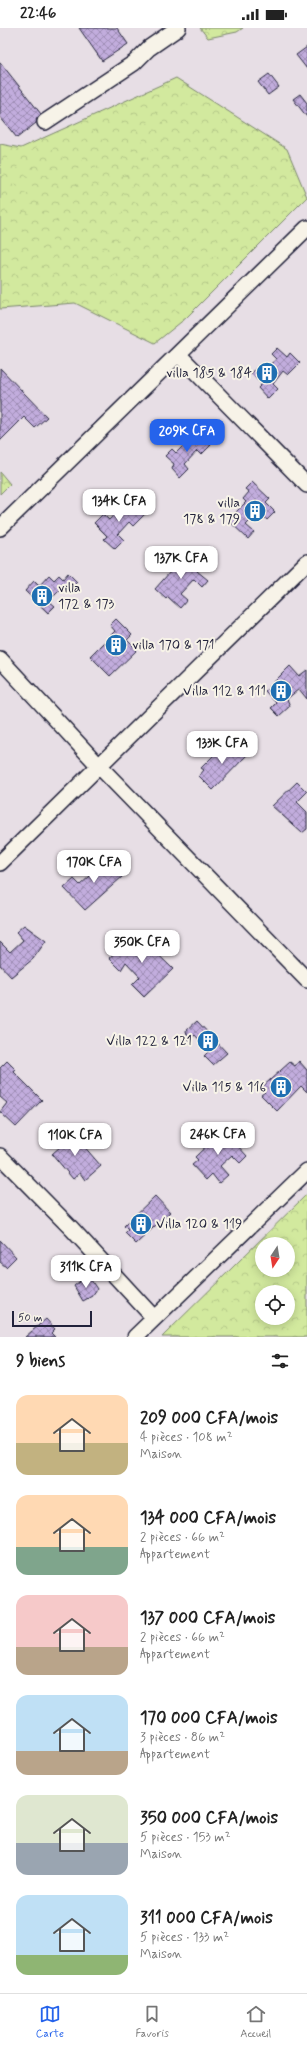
<!DOCTYPE html>
<html lang="fr">
<meta charset="utf-8">
<style>
:root{--surface:#fff;--page:#f6f6f6;--text:#222;--muted:#767676;--line:#e0e0e0;--accent:#2563eb}
body{margin:0;font-family:Mynerve,sans-serif;background:var(--page);color:var(--text);height:100vh;display:flex;flex-direction:column;font-size:15px;white-space:nowrap}
*{box-sizing:border-box;margin:0}
p{font-size:13px;color:var(--muted)}
.icon{flex:none;width:22px;height:22px;fill:none;stroke:currentColor;stroke-width:2;stroke-linecap:round;stroke-linejoin:round}
.map{position:relative;height:1309px;overflow:hidden}
.panel{display:flex;flex-direction:column;background:var(--surface);flex:1}
.panel>*{flex:none}
.needle{width:26px;rotate:192deg}
.tools{position:absolute;left:255px;top:1209px;display:grid;gap:8px}
.tools a{display:grid;place-items:center;width:40px;height:40px;border-radius:50%;background:var(--surface);box-shadow:0 2px 10px #0003;font-size:20px}
.scale{position:absolute;left:12px;bottom:10px;width:80px;box-sizing:border-box;padding-left:4px;border:2px solid #22223b;border-top:0;font-size:11px;line-height:14px;white-space:nowrap;color:#22223b;-webkit-text-stroke:3px #f7f3e8;paint-order:stroke}
.price{position:absolute;translate:-50% -34px;padding:0 9px;border-radius:8px;background:#fff;color:#222;font-size:13px;line-height:26px;filter:drop-shadow(0 1px 2px #0008)}
.price::after{content:'';position:absolute;left:50%;top:24px;width:12px;height:9px;margin-left:-6px;background:inherit;clip-path:polygon(0 0,100% 0,50% 100%)}
.price.active{background:var(--accent);color:#fff}
ul{padding:0;list-style:none}
li{display:flex;align-items:center;gap:12px;height:100px;padding:0 16px}
li span{display:grid;place-items:center;flex:none;width:112px;height:80px;border-radius:12px;color:#555}
li>.icon{margin-inline-start:auto}
span .icon{width:48px;height:48px;fill:#fffc;stroke-width:1}
li b{font-size:17px}
h2{display:flex;justify-content:space-between;align-items:center;height:48px;padding:0 16px;font-size:17px}
.status{display:flex;justify-content:space-between;align-items:center;height:28px;padding:0 20px;background:var(--surface);direction:ltr}
.status svg{height:11px;fill:currentColor}
.tabs{display:flex;justify-content:space-around;align-items:center;height:56px;border-top:1px solid var(--line);background:var(--surface);font-size:11px;color:var(--muted)}
.tabs a{display:grid;justify-items:center;gap:2px}
.tabs .active{color:var(--accent)}
.map>svg:first-child{display:block}
.forest{fill:url(#forest-crowns);stroke:#7a866c;fill-rule:evenodd}
.building{fill:url(#building-cross-hatch);stroke:#22223b}
.lines{fill:none;stroke-linecap:round;stroke-linejoin:round}
.minor-casing{stroke:#22223b;stroke-width:18}
.minor{stroke:#f7f3e8;stroke-width:15}
.labels{text-anchor:middle;dominant-baseline:central;stroke-width:4;stroke-linejoin:round;paint-order:stroke}
.poi-label{font-size:14px;fill:#22223b;stroke:#f7f3e8;text-anchor:end}
</style>
<div class="status"><b>22:46</b><svg viewBox="0 0 49 12"><path d="M0 12V9h3v3zM5 12V6h3v6zM10 12V3h3v9zM15 12V0h3v12zM26 1h20v11H26zM47 4h2v5h-2z"/></svg></div>
<div class="map">
<svg width="307" height="1309" viewBox="0 0 307 1309">
<defs>
<pattern id="forest-crowns" width="20" height="18" patternUnits="userSpaceOnUse"><rect width="20" height="18" fill="#d2e99e"/><path d="M2 6a3 3 0 1 1 6 0M12 15a3 3 0 1 1 6 0" fill="none" stroke="#b4c889"/></pattern>
<pattern id="building-cross-hatch" width="8" height="8" patternUnits="userSpaceOnUse"><rect width="8" height="8" fill="#c2addd"/><path d="M0 0l8 8M0 8l8-8" fill="none" stroke="#9d8cb4"/></pattern>
</defs>
<rect width="100%" height="100%" fill="#e7dee5"/>
<filter id="ink" filterUnits="userSpaceOnUse"><feTurbulence type="fractalNoise" baseFrequency=".025" numOctaves="2"/><feDisplacementMap in="SourceGraphic" scale="8" xChannelSelector="R" yChannelSelector="G"/><feConvolveMatrix kernelMatrix="1 2 1 2 8 2 1 2 1" color-interpolation-filters="sRGB"/></filter>
<g filter="url(#ink)">
<path class="forest" d="M200,0H243L237,4L208,10Z
M176,50L287,121L307,169L186,290L155,315L75,275L0,281V116L21,120Z
M0,444L10,456L0,466Z
M307,1166V1309H162ZM262,1216H288V1242H262ZM262,1264H288V1290H262Z"/>
<path class="building" d="M79,0H117L128,16L102,33Z
M307,19V41L296,27Z
M0,34L41,86L37,90L36,95L17,110L0,89Z
M269,46L279,59L268,67L258,54Z
M300,66L307,75V89L293,71Z
M277,320L287,329L290,325L300,335L288,347L283,343L273,356L278,361L268,371L258,360L262,356L251,346L258,338L262,344L276,331L271,326Z
M0,340L47,389L35,400L24,389L0,413Z
M191,403L202,414L205,411L211,417L201,427L197,423L185,436L189,441L180,450L172,441L174,436L165,428L172,421L176,425L189,412L185,409Z
M252,454L270,471L266,475L275,484L267,492L259,484L246,497L254,504L248,511L228,492L246,474L243,471L249,464L245,461Z
M126,474L131,479L135,475L146,485L133,498L129,494L118,506L124,512L115,521L104,511L107,508L94,495L103,486L109,492Z
M186,526L201,539L197,543L208,552L202,559L194,551L180,566L187,572L180,580L168,569L166,571L155,561Z
M68,545L77,554L67,564L62,560L49,573L55,578L48,585L25,563L34,553L39,558L49,547L54,552L59,547L63,551Z
M116,591L132,607L127,612L137,622L110,648L90,628L115,603L110,597Z
M290,638L299,648L307,642V671L299,661L287,671L290,678L279,688L271,680L276,675L265,663Z
M227,714L231,719L236,715L247,727L213,762L199,748L204,742L201,740Z
M297,754L307,764L297,774L307,784V801L302,805L272,778Z
M94,831L101,838L107,833L122,849L85,882L64,860L74,851L80,857L90,848L86,839Z
M24,897L46,913L33,931L11,949L0,937V914L10,924L23,912L16,904Z
M139,908L173,941L144,969L132,957L140,949L126,934L121,942L109,930L127,913L131,916Z
M197,993L227,1025L213,1037L204,1028L209,1023L195,1007L189,1012L186,1003Z
M7,1033L16,1042L14,1044L42,1072L16,1099L0,1084L7,1075L0,1069V1040Z
M299,1033L307,1042V1064L301,1058L277,1083L261,1067L265,1064L261,1060L290,1034L295,1038Z
M70,1102L101,1138L85,1152L80,1145L73,1151L52,1126L61,1118L57,1114Z
M230,1102L241,1114L237,1117L247,1128L240,1135L232,1127L220,1138L228,1147L219,1155L212,1146L206,1152L192,1137L198,1132L195,1129L221,1104L223,1109Z
M155,1168L170,1184L136,1216L125,1205L128,1202L124,1198Z
M0,1212L16,1229L6,1239L0,1234Z
M85,1249L88,1252H91L97,1261L92,1268L83,1273L74,1258Z
M46,1291L55,1301L51,1305L55,1309H25Z"/>
<g class="lines">
<g class="minor-casing">
<path id="minor" d="M45,94L134,35L149,20L178,0
M178,326L307,457
M0,500L307,200
M0,631L99,738L307,952
M0,835L307,534
M0,1128L72,1201L154,1290
M135,1309L307,1143"/>
</g>
<use href="#minor" class="minor"/>
</g>
</g>
<defs>
<g id="building-disc" transform="scale(1.15)"><circle r="9.5" fill="#1f6fb2" stroke="#f7f3e8"/><path d="M-4-6H4V6H1V3H-1V6H-4ZM-2.5-4.3h1.7v1.8h-1.7ZM.8-4.3h1.7v1.8H.8ZM-2.5-1h1.7V.8h-1.7ZM.8-1h1.7V.8H.8Z" fill="#fff"/></g>
</defs>
<g fill-rule="evenodd">
<use href="#building-disc" x="267" y="345"/>
<use href="#building-disc" x="255" y="483"/>
<use href="#building-disc" x="42" y="568"/>
<use href="#building-disc" x="116" y="617"/>
<use href="#building-disc" x="281" y="663"/>
<use href="#building-disc" x="208" y="1013"/>
<use href="#building-disc" x="281" y="1059"/>
<use href="#building-disc" x="141" y="1196"/>
</g>
<g class="labels">
<g class="poi-label">
<text x="252" y="345">villa 185 &amp; 184</text>
<text x="240" y="475">villa<tspan x="240" dy="16">178 &amp; 179</tspan></text>
<text x="58" y="560" text-anchor="start">villa<tspan x="58" dy="16">172 &amp; 173</tspan></text>
<text x="132" y="617" text-anchor="start">villa 170 &amp; 171</text>
<text x="266" y="663">Villa 112 &amp; 111</text>
<text x="192" y="1013">Villa 122 &amp; 121</text>
<text x="266" y="1059">Villa 115 &amp; 116</text>
<text x="156" y="1196" text-anchor="start">Villa 120 &amp; 119</text>
</g>
</g>
</svg>
<div class="tools">
<a><svg class="needle" viewBox="-14 -14 28 28"><path d="M0-13l5 13h-10z" fill="#e53935"/><path d="M0 13l5-13h-10z" fill="#767676"/></svg></a>
<a><svg class="icon" aria-label="locate" viewBox="0 0 24 24"><circle cx="12" cy="12" r="6"/><path d="M12 2v4M12 18v4M2 12h4M18 12h4"/></svg></a>
</div>
<div class="scale">50 m</div>
<b class="price active" style="left:187px;top:425px">209K CFA</b>
<b class="price" style="left:119px;top:495px">134K CFA</b>
<b class="price" style="left:181px;top:552px">137K CFA</b>
<b class="price" style="left:222px;top:737px">133K CFA</b>
<b class="price" style="left:94px;top:856px">170K CFA</b>
<b class="price" style="left:142px;top:936px">350K CFA</b>
<b class="price" style="left:218px;top:1128px">246K CFA</b>
<b class="price" style="left:75px;top:1129px">110K CFA</b>
<b class="price" style="left:86px;top:1261px">311K CFA</b>
</div>
<section class="panel">
<h2>9 biens<svg class="icon" aria-label="filters" viewBox="0 0 24 24"><path d="M4 7h16M4 17h16"/><circle cx="9" cy="7" r="2"/><circle cx="15" cy="17" r="2"/></svg></h2>
<ul>
<li><span style="background:linear-gradient(#ffd9b3 60%,#c2b280 0)"><svg class="icon" aria-label="home" viewBox="0 0 24 24"><path d="M3 11l9-7 9 7M6 9v11h12V9"/></svg></span><div><b>209 000 CFA/mois</b><p>4 pièces · 108 m²</p><p>Maison</p></div></li>
<li><span style="background:linear-gradient(#ffd9b3 65%,#7fa58c 0)"><svg class="icon" aria-label="home" viewBox="0 0 24 24"><path d="M3 11l9-7 9 7M6 9v11h12V9"/></svg></span><div><b>134 000 CFA/mois</b><p>2 pièces · 66 m²</p><p>Appartement</p></div></li>
<li><span style="background:linear-gradient(#f6c9c9 65%,#b9a48a 0)"><svg class="icon" aria-label="home" viewBox="0 0 24 24"><path d="M3 11l9-7 9 7M6 9v11h12V9"/></svg></span><div><b>137 000 CFA/mois</b><p>2 pièces · 66 m²</p><p>Appartement</p></div></li>
<li><span style="background:linear-gradient(#bfe0f5 70%,#b9a48a 0)"><svg class="icon" aria-label="home" viewBox="0 0 24 24"><path d="M3 11l9-7 9 7M6 9v11h12V9"/></svg></span><div><b>170 000 CFA/mois</b><p>3 pièces · 86 m²</p><p>Appartement</p></div></li>
<li><span style="background:linear-gradient(#dfe7d0 60%,#9aa5b1 0)"><svg class="icon" aria-label="home" viewBox="0 0 24 24"><path d="M3 11l9-7 9 7M6 9v11h12V9"/></svg></span><div><b>350 000 CFA/mois</b><p>5 pièces · 153 m²</p><p>Maison</p></div></li>
<li><span style="background:linear-gradient(#bfe0f5 75%,#8fb573 0)"><svg class="icon" aria-label="home" viewBox="0 0 24 24"><path d="M3 11l9-7 9 7M6 9v11h12V9"/></svg></span><div><b>311 000 CFA/mois</b><p>5 pièces · 133 m²</p><p>Maison</p></div></li>
</ul>
</section>
<nav class="tabs">
<a class="active"><svg class="icon" aria-label="map" viewBox="0 0 24 24"><path d="M3 6l6-2 6 2 6-2v14l-6 2-6-2-6 2zM9 4v14M15 6v14"/></svg>Carte</a>
<a><svg class="icon" aria-label="saved" viewBox="0 0 24 24"><path d="M7 4h10v16l-5-4-5 4z"/></svg>Favoris</a>
<a><svg class="icon" aria-label="home" viewBox="0 0 24 24"><path d="M3 11l9-7 9 7M6 9v11h12V9"/></svg>Accueil</a>
</nav>
